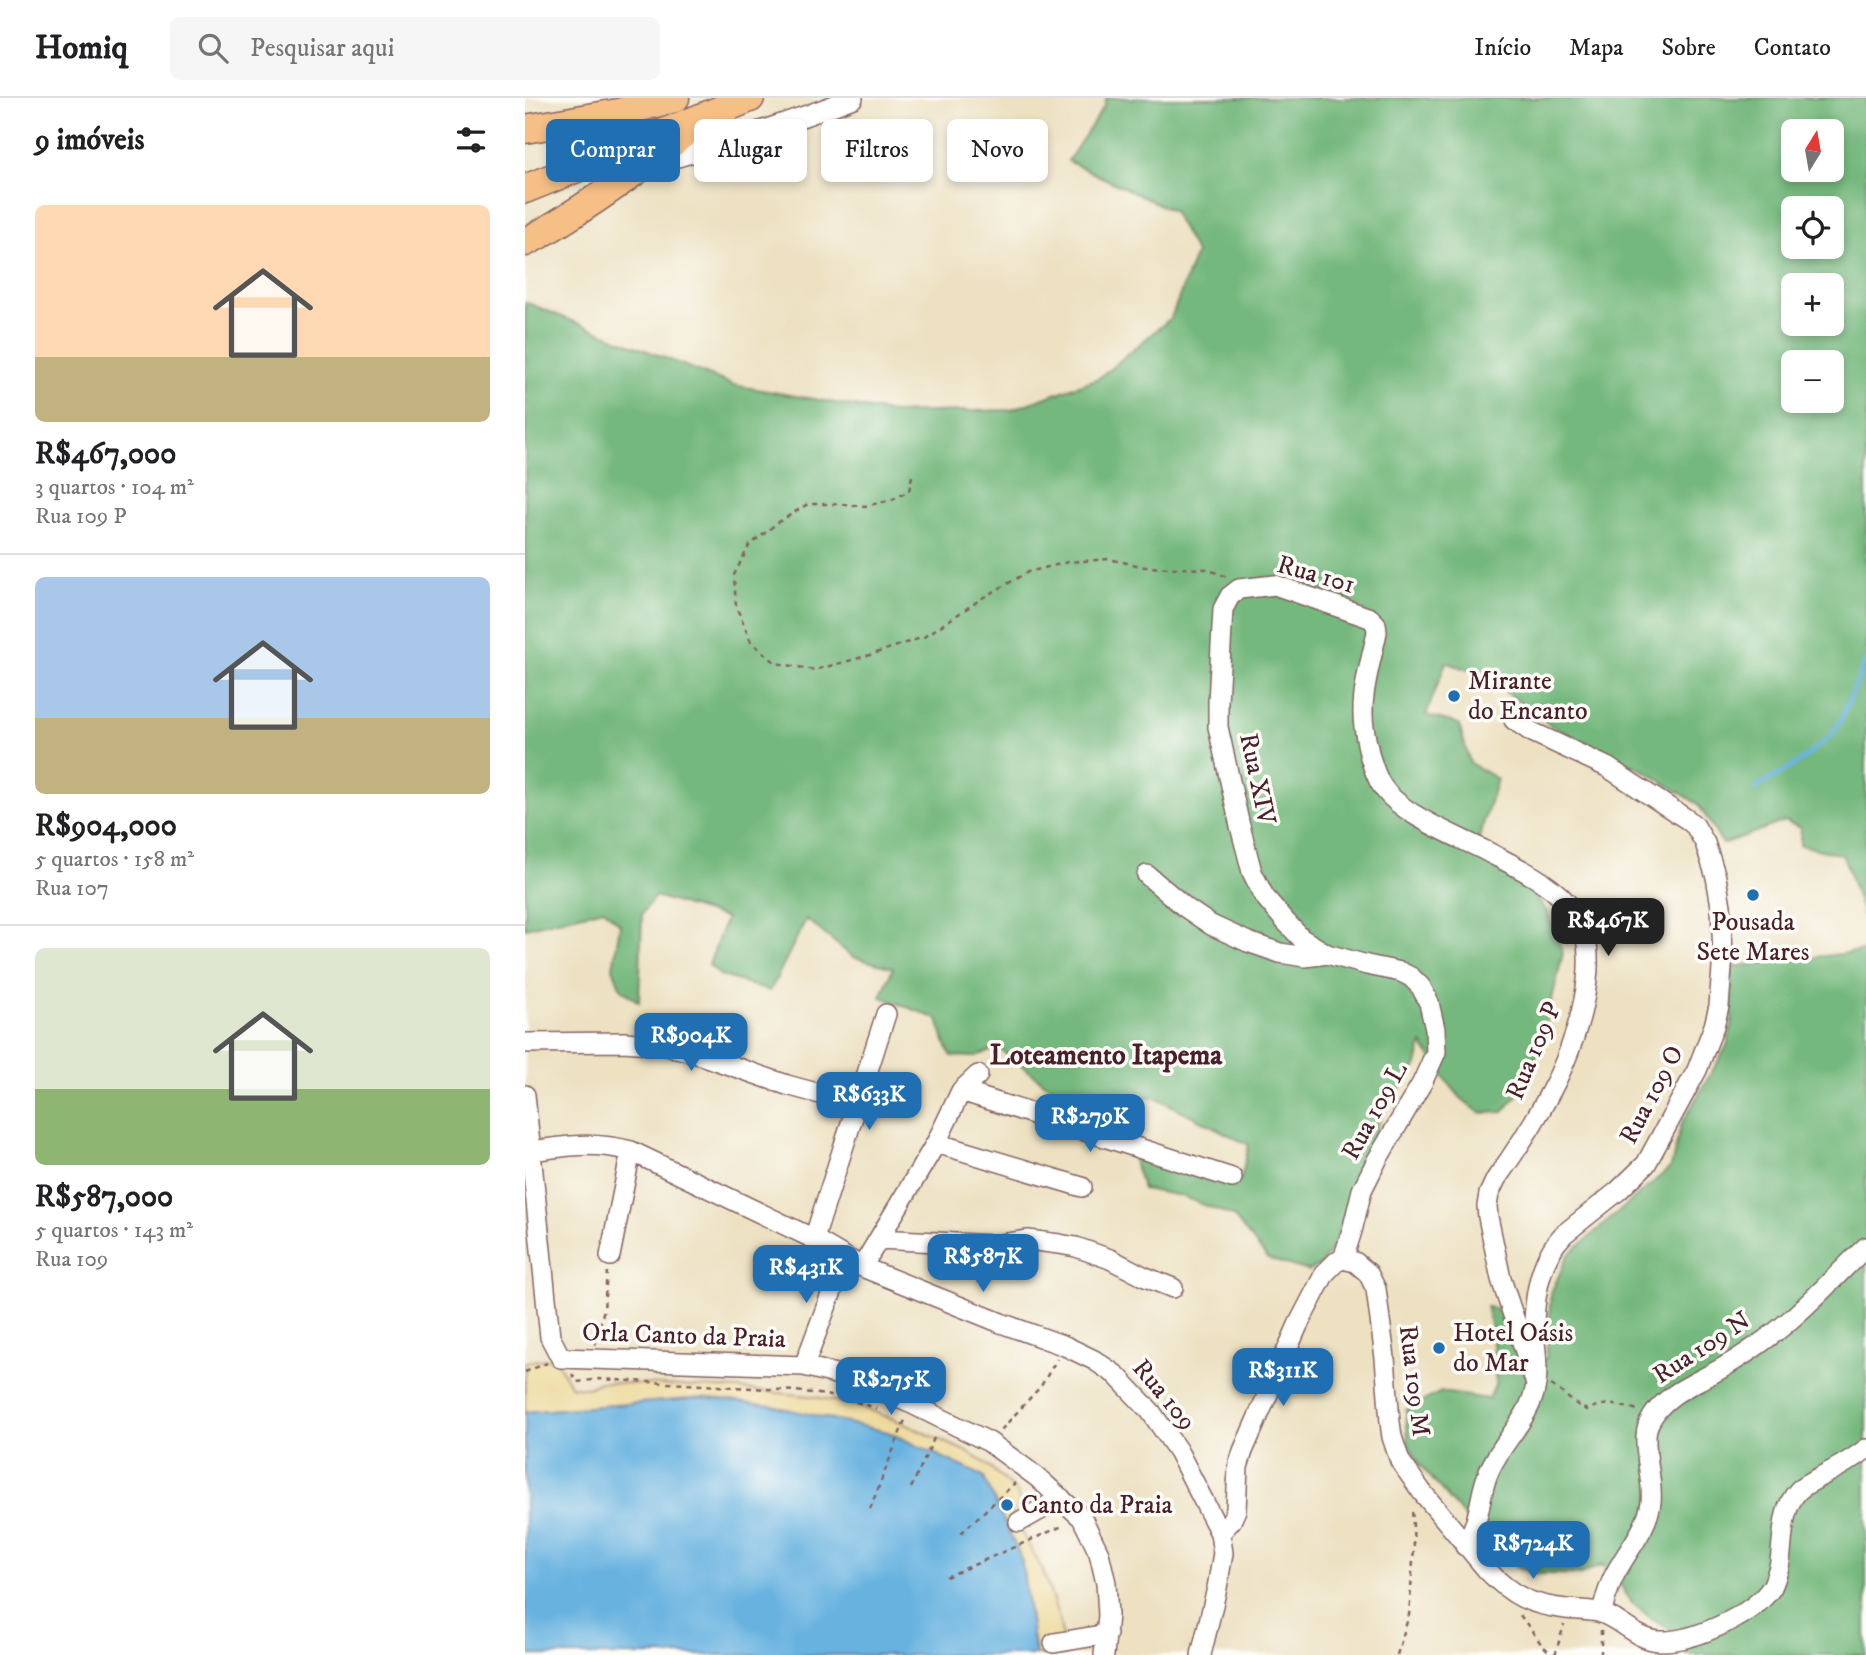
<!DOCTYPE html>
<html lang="pt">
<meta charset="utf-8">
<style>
:root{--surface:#fff;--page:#f6f6f6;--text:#202124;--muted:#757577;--line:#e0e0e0;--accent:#1f6fb2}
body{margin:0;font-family:"IM FELL DW Pica",serif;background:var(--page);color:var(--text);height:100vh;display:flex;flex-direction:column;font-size:26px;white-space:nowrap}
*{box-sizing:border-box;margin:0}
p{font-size:23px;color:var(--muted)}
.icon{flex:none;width:38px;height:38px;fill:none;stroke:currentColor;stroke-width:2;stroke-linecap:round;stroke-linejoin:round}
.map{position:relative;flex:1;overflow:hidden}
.drawer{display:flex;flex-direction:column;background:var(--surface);width:525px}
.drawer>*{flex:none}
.guide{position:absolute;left:21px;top:21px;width:665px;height:63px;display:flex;gap:14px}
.needle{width:46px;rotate:11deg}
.tools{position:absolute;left:1256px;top:21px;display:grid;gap:14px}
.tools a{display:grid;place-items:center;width:63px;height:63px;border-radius:10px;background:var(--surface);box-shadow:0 4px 10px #0003;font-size:35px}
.price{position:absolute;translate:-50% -60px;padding:0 16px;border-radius:14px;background:var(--accent);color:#fff;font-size:23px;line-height:46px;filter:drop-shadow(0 2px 4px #0008)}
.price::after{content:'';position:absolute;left:50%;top:42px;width:21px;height:16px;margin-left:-10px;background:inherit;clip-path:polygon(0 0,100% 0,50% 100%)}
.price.on{background:#222;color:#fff}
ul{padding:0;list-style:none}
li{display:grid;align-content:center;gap:14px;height:371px;padding:0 35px}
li+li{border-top:2px solid var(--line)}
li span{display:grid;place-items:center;height:217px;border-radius:10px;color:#555}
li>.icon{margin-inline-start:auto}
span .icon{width:126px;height:126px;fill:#fffc;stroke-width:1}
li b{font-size:30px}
h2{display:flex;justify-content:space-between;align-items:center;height:84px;padding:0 35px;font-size:30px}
.chip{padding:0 24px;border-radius:10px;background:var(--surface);box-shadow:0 4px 10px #0003;font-size:24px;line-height:63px}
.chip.on{background:var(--accent);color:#fff}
header{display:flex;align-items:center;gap:42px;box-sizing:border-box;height:98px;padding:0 35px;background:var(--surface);border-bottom:2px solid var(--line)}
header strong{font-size:33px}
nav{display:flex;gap:38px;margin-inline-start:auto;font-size:24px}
.search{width:490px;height:63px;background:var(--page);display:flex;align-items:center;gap:18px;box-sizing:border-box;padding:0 24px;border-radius:10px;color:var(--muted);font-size:26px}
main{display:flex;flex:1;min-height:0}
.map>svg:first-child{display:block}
.forest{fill:#74b87d;stroke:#5f6c54;stroke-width:2;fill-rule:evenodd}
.sand{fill:#eeda9e;stroke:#9c7c64;stroke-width:2}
.water{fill:#68b2e0;stroke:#596886;stroke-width:2}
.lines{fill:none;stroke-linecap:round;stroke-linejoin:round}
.stream{stroke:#68b2e0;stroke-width:4.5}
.minor-casing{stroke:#836360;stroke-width:22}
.highway-casing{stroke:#836360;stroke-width:31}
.path{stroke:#836360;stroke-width:2.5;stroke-dasharray:5 5;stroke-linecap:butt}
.minor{stroke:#fff;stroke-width:19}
.highway{stroke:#f5bf86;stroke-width:28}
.poi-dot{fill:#1f6fb2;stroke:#fdfcf7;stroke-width:2.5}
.labels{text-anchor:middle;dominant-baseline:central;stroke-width:7;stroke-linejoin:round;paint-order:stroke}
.street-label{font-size:26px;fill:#4a1f2b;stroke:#fdfcf7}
.poi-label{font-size:26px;fill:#4a1f2b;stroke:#fdfcf7;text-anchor:start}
.neighbourhood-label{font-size:28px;font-weight:bold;fill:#4a1f2b;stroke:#fdfcf7}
</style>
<header>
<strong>Homiq</strong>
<div class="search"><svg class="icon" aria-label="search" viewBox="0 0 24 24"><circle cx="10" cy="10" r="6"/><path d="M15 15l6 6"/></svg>Pesquisar aqui</div>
<nav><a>Início</a><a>Mapa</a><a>Sobre</a><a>Contato</a></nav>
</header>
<main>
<section class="drawer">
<h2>9 imóveis<svg class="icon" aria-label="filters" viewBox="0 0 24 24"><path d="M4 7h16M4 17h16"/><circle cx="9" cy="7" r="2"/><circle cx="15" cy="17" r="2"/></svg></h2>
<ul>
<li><span style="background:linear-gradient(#ffd9b3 70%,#c2b280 0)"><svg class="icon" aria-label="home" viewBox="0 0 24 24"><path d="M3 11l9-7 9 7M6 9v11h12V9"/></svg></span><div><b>R$467,000</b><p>3 quartos · 104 m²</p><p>Rua 109 P</p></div></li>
<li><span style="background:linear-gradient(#a9c7e8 65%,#c2b280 0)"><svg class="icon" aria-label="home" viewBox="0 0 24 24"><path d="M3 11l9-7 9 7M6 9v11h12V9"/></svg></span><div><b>R$904,000</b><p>5 quartos · 158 m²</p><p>Rua 107</p></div></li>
<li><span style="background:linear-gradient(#dfe7d0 65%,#8fb573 0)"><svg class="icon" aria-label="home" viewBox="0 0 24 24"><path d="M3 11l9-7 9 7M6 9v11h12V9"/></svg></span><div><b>R$587,000</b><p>5 quartos · 143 m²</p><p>Rua 109</p></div></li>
</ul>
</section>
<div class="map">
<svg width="1341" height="1557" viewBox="0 0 1341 1557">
<rect width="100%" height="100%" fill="#fdfcf7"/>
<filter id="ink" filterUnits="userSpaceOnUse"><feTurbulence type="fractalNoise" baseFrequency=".0143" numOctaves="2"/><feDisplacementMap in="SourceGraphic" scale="14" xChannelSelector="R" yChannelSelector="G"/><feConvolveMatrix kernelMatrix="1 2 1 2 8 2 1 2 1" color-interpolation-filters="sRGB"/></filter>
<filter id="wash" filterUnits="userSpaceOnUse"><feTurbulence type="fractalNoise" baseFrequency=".00686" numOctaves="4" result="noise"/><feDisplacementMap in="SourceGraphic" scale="28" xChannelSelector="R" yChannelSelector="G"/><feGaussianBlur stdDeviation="1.57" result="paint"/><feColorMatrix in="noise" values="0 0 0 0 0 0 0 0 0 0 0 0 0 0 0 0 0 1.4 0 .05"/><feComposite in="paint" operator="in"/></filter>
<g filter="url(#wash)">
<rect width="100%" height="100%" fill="#ede1c2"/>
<path class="forest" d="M581,0H1341V826L1318,757L1275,747L1276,730L1260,723L1198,746L1173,706L1122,674L1025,627L960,578L921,564L901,617L934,626L945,665L972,681L950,753L1005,790L1022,814L1038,855L1015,951L996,993L978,1014L955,1015L936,1000L921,982L897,946L892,967L858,1014L809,1147L796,1166L784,1173L743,1161L708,1118L656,1098L618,1091L606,1055L716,1081L724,1047L630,999L542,1002L473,950L449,959L426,958L418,940L413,921L356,899L368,870L328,859L281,821L245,893L195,877L184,867L201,820L130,798L117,816L114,904L96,891L88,870L95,826L79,811L0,830V204L208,287L368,315L486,312L574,280L646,220L671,155L648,113L543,63L580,7ZM1269,33H1307V72H1269ZM1269,110H1307V149H1269ZM1269,187H1307V226H1269ZM1269,264H1307V303H1269Z
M1341,853V1557H1161L1162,1541L1124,1519L1106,1504L1094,1484L1077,1467L1056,1476H1012L992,1469L962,1445L895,1367L883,1345L881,1312L916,1294L964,1301L971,1285L967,1235L961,1208L974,1212L995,1253L1021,1261L1026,1195L1043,1157L1146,1069L1156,1027L1202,948L1207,927L1206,869Z"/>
<path class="sand" d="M30,1260L46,1289L63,1290L75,1284L214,1291L284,1298L327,1306L371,1322L440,1353L460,1365L491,1393L495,1403L487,1418L518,1473L535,1524L540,1557H510L496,1460L179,1300L0,1314V1264Z"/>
<path class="water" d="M179,1300L248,1308L363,1334L458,1378L496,1460L510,1557H0V1314Z"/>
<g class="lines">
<path class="stream" d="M1230,691L1273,665L1306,638L1315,624L1341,563"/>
</g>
</g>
<g filter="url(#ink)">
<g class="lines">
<g class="minor-casing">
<path id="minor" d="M126,67C194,47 262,26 328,0
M622,777L661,810L686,827L723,844L755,855L780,859L802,856L842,867L876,874L886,879L896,889L904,905L910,931L911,954L897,985L852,1062L837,1092L827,1133L818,1161L811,1164L800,1175L773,1227L718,1353L713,1369L711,1412L706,1423L695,1435
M802,856L777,841L760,823L739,798L727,774L715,728L693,629V604L698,511L705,498L714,491L750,487L845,520L851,526L852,534C847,559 837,591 838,617C838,631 842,645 845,659C848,669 851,679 857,688C875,716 929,737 959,752C991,769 1028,784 1050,815C1081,858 1050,948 1027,991C1011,1022 991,1053 971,1081L964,1096L962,1108L963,1119L976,1181L1011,1286
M0,945L99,944L139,947L167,954L262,987L332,1006
M436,993L707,1080
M0,997L25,1239L36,1260L279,1268L326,1280L387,1306L464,1344L512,1379L557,1420L574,1455L581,1485L583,1517L579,1557
M411,1045L557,1089
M0,1054C39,1048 67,1043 106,1053L289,1141L337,1169L476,1225L540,1248L569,1262L591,1277L626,1314L653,1353L695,1435L698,1455L692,1490L676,1557
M289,1141L361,916
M354,1141L469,1147L503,1142L534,1146L551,1149L585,1161L618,1178L648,1190
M85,1158L106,1053
M818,1161L830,1164L843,1175L851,1191L860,1260L865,1324L867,1339L875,1363L897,1394L962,1472C987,1498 1005,1507 1041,1511C1052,1512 1062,1512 1073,1514C1094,1519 1110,1542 1135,1543C1168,1544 1229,1517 1247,1489C1250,1483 1252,1475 1254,1469C1259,1445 1255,1412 1273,1393C1278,1388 1285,1385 1291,1381C1308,1372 1326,1363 1341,1351
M337,1169L411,1045L436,993L453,977
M279,1268L320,1159
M494,1424L536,1400
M940,1448C944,1440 948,1431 951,1423C956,1406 957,1387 965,1371C978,1342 1007,1318 1011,1286C1014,1267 1010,1250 1009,1232C1009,1199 1014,1161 1039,1136L1093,1093L1121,1066L1172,972L1189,928L1194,908L1198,858L1196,808L1191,779L1180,745L1170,728L1163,722L1082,669L1005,633L989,622
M1076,1515C1080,1503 1083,1491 1088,1480C1100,1455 1123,1431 1126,1404C1129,1382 1115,1344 1124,1325C1138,1295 1172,1285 1199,1269C1216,1259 1232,1248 1248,1236C1282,1210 1310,1178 1341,1149
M529,1545L582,1536"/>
</g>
<g class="highway-casing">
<path id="highway" d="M0,31L93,15L150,0
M0,91L225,0
M0,144C15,137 29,128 43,119C83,94 121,66 158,36"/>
</g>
<path class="path" d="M387,378L384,393L366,402L340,408L316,406H283L252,425L224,448L209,477L211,508L226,544L251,565L290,572L345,557L399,539L459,499L503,474L543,464L584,461L620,469L682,471L702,479
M70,1247L79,1211L82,1174
M0,1274L22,1265
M47,1276L52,1284L75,1281C120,1284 165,1286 209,1289C257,1292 307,1293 352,1311
M1026,1287C1041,1296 1046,1305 1062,1312C1081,1303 1091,1307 1110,1311L1112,1313
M476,1332L516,1288L532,1261
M386,1390L411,1336
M345,1411L380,1322
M436,1435L490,1385
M421,1479L540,1427
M995,1517L1017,1547L1028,1557
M872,1557L884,1517L889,1450L887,1409
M1030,1557L1039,1527
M1076,1557V1532"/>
<use href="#minor" class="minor"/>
<use href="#highway" class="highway"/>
</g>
</g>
<g class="poi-dot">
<circle cx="929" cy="598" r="7"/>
<circle cx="1228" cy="797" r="7"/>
<circle cx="914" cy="1250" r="7"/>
<circle cx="482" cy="1407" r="7"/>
</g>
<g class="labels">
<g class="street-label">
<text transform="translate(791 477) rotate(16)">Rua 101</text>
<text transform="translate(732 681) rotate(78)">Rua XIV</text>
<text transform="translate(1009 953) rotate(-67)">Rua 109 P</text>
<text transform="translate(1127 997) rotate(-62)">Rua 109 O</text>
<text transform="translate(850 1013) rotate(-61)">Rua 109 L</text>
<text transform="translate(159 1238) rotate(2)">Orla Canto da Praia</text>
<text transform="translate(1177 1250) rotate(-33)">Rua 109 N</text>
<text transform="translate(889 1283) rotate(83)">Rua 109 M</text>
<text transform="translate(639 1297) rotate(50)">Rua 109</text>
</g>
<g class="poi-label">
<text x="943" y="583">Mirante<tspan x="943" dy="30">do Encanto</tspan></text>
<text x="1228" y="824" text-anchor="middle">Pousada<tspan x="1228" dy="30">Sete Mares</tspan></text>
<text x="928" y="1235">Hotel Oásis<tspan x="928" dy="30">do Mar</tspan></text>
<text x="496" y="1407">Canto da Praia</text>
</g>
<g class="neighbourhood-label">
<text x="581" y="957">Loteamento Itapema</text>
</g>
</g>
</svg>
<div class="tools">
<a><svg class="needle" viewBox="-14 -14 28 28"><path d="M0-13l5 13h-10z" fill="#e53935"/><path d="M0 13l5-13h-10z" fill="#757577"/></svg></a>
<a><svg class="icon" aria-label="locate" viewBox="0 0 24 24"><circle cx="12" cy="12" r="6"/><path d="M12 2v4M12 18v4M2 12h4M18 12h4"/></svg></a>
<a>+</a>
<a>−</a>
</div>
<b class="price on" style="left:1083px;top:860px">R$467K</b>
<b class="price" style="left:166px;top:975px">R$904K</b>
<b class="price" style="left:344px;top:1034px">R$633K</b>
<b class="price" style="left:565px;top:1056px">R$279K</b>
<b class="price" style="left:458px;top:1196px">R$587K</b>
<b class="price" style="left:281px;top:1207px">R$431K</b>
<b class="price" style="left:758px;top:1310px">R$311K</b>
<b class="price" style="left:366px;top:1319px">R$275K</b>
<b class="price" style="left:1008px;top:1483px">R$724K</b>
<div class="guide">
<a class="chip on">Comprar</a>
<a class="chip">Alugar</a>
<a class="chip">Filtros</a>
<a class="chip">Novo</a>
</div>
</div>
</main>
